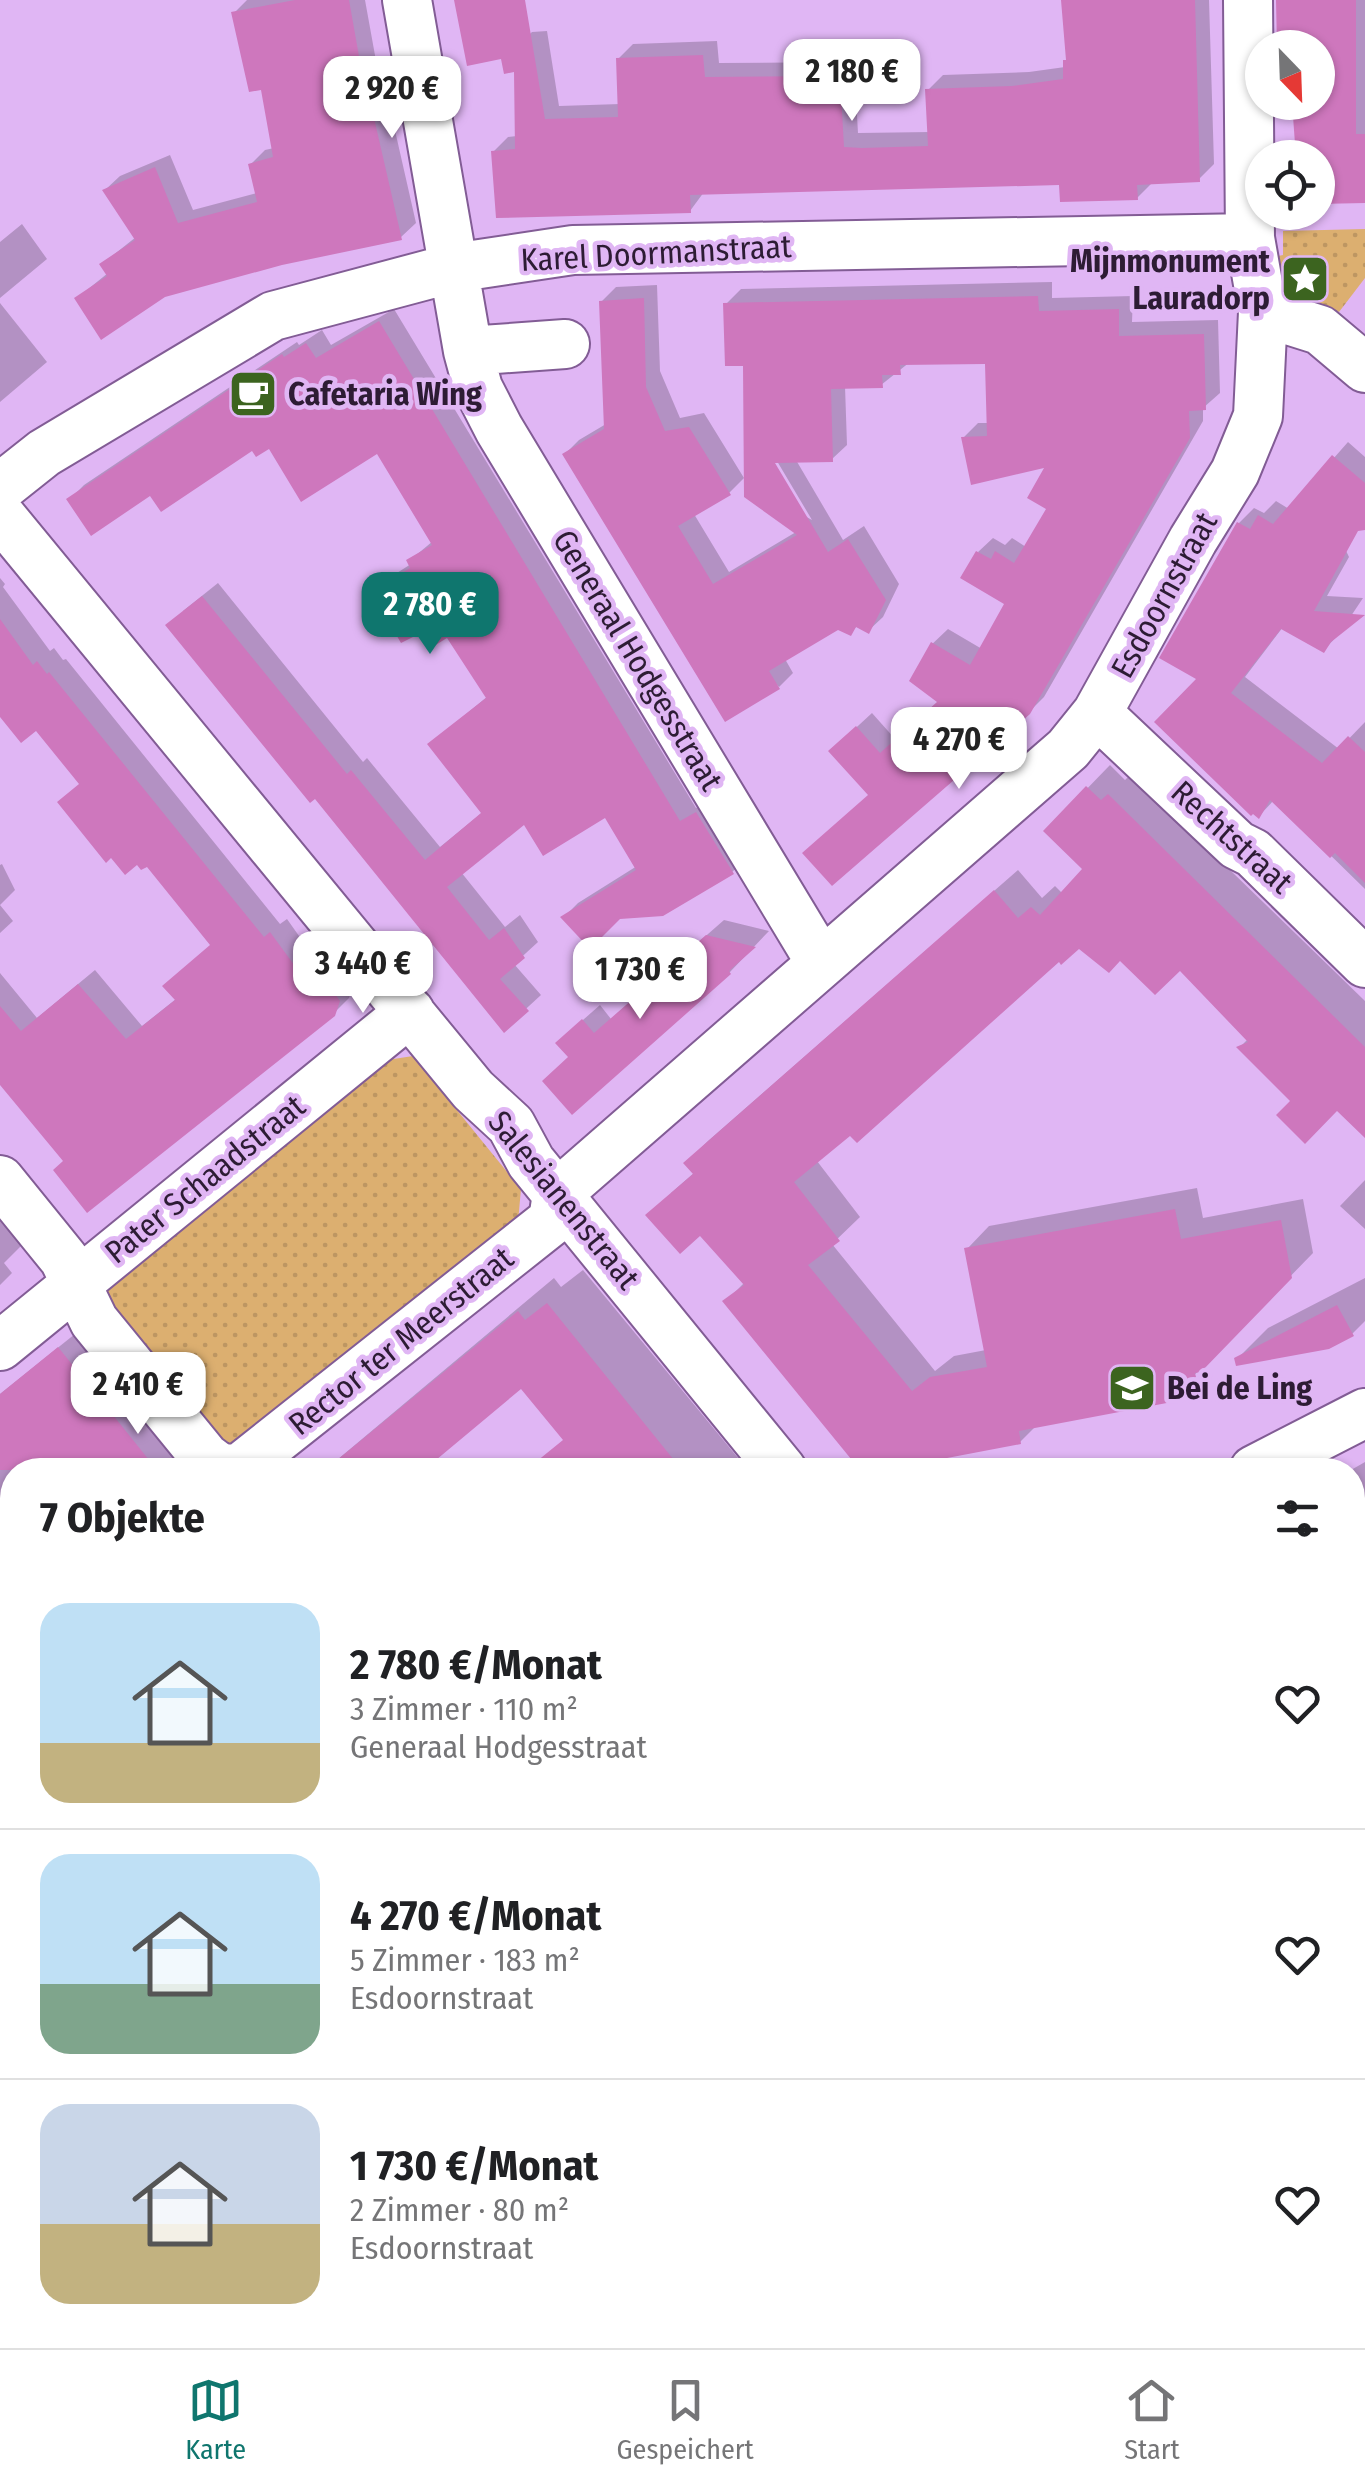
<!DOCTYPE html>
<html lang="de">
<meta charset="utf-8">
<style>
:root{--surface:#fff;--page:#f2f2f2;--text:#202124;--muted:#757577;--line:#e0e0e0;--accent:#0f766e}
body{margin:0;font-family:"Fira Sans Condensed",sans-serif;background:var(--page);color:var(--text);height:100vh;display:flex;flex-direction:column;font-size:38px;white-space:nowrap}
*{box-sizing:border-box;margin:0}
p{font-size:32px;color:var(--muted)}
.icon{flex:none;width:55px;height:55px;fill:none;stroke:currentColor;stroke-width:2;stroke-linecap:round;stroke-linejoin:round}
.map{position:relative;flex:1;overflow:hidden}
.side{position:absolute;left:0px;top:1458px;width:1365px;height:892px;display:flex;flex-direction:column;background:var(--surface);border-radius:40px 40px 0 0;box-shadow:0 2px 8px #0004}
.side>*{flex:none}
.needle{width:65px;rotate:157deg}
.controls{position:absolute;left:1245px;top:30px;display:grid;gap:20px}
.controls a{display:grid;place-items:center;width:90px;height:90px;border-radius:50%;background:var(--surface);box-shadow:0 2px 8px #0004;font-size:50px}
.price{position:absolute;translate:-50% -85px;padding:0 22px;border-radius:20px;background:#fff;color:#222;font-size:32px;line-height:65px;filter:drop-shadow(0 2px 5px #0008)}
.price::after{content:'';position:absolute;left:50%;top:60px;width:30px;height:22px;margin-left:-15px;background:inherit;clip-path:polygon(0 0,100% 0,50% 100%)}
.price.current{background:var(--accent);color:#fff}
ul{padding:0;list-style:none}
li{display:flex;align-items:center;gap:30px;height:250px;padding:0 40px}
li+li{border-top:2px solid var(--line)}
li span{display:grid;place-items:center;flex:none;width:280px;height:200px;border-radius:30px;color:#555}
li>.icon{margin-inline-start:auto}
span .icon{width:120px;height:120px;fill:#fffc;stroke-width:1}
li b{font-size:42px}
h2{display:flex;justify-content:space-between;align-items:center;height:120px;padding:0 40px;font-size:42px}
.menu{display:flex;justify-content:space-around;align-items:center;height:140px;border-top:2px solid var(--line);background:var(--surface);font-size:28px;color:var(--muted)}
.menu a{display:grid;justify-items:center;gap:5px}
.menu .current{color:var(--accent)}
.map>svg:first-child{display:block}
.grass{fill:url(#grass-dots)}
.shadow{fill:#0003;fill-rule:evenodd}
.building{fill:#ce77bd}
.lines{fill:none;stroke-linecap:round;stroke-linejoin:round}
.street-casing{stroke:#825c95;stroke-width:52}
.street{stroke:#fff;stroke-width:48}
.labels{text-anchor:middle;dominant-baseline:central;stroke-width:9;stroke-linejoin:round;paint-order:stroke}
.street-label{font-size:32px;fill:#2d1c34;stroke:#e0b6f4}
.poi-label{font-size:32px;font-weight:bold;fill:#2d1c34;stroke:#e0b6f4;text-anchor:start}
</style>
<div class="map">
<svg width="1365" height="2348" viewBox="0 0 1365 2348">
<defs>
<pattern id="grass-dots" width="8" height="8" patternUnits="userSpaceOnUse" patternTransform="scale(2.5)"><rect width="8" height="8" fill="#dcaf70"/><path d="M2 2h.1M6 6h.1" fill="none" stroke="#bd9662" stroke-width="1.8" stroke-linecap="round"/></pattern>
</defs>
<rect width="100%" height="100%" fill="#e0b6f4"/>
<path class="grass" d="M1365,229V278L1339,312L1310,302L1312,294L1303,291L1300,299L1290,292L1299,285L1307,287L1314,282V274L1308,268L1299,270L1296,281L1286,288L1279,275L1278,256L1283,255V231Z
M413,1056L521,1189L518,1222L247,1441L230,1445L218,1442L103,1301L106,1286L387,1060Z"/>
<path class="shadow" d="M247,0H365L384,105L389,104L416,223L401,237L77,298L108,273L102,264L136,237L105,190L120,176L170,155L193,210L257,193L250,165L265,150L274,148L263,87L234,13Z
M1066,0H1209L1214,164L1199,179L1153,182L1137,198L1062,182L704,192L690,211L493,152L508,137L517,136L516,47L532,32L547,31L559,106L620,104L618,59L633,44L717,41L719,63L854,62L858,133L930,132L928,90L943,75L1029,72L1065,67L1068,58Z
M1278,0H1365V201L1318,202V48Z
M22,224L47,259L0,298V242Z
M1052,282V298L1133,296L1132,322L1218,320L1220,393L1203,408V421L1044,697L1028,713L871,794L846,737L872,713L896,740L940,701L929,647L948,629L982,649L1007,603L978,552L993,538L1005,545L1012,538L1026,547L1049,508V464L963,438L978,423H989L987,362H910L881,385L845,386L847,445L832,459L796,460L843,540L864,526L899,584L883,617L868,631L858,625L850,633L838,627L785,659L793,673L779,687L565,454L579,440L606,424L601,302L616,287L657,285L660,371L680,418L704,413L744,478L729,493L694,514L729,572L796,532L746,496V363L726,304L741,289ZM771,451L812,520L803,515L767,454Z
M0,303L47,362L0,402Z
M394,309L696,808L711,799L747,858L732,872L564,917L578,903L637,866L606,815L525,821L461,872L505,927L520,915L538,942L514,964L541,995L504,1029L183,611L218,583L363,762L367,758L440,847L483,812L430,744L488,696L448,634L426,627L374,592L389,578L411,564L409,561L433,541L378,451L270,445L253,448L151,493L70,499L84,485L297,342L299,345L322,330L331,345Z
M1348,442L1365,457V527L1319,494L1349,557L1327,596L1363,598L1339,634L1324,650L1283,627L1245,677L1339,749L1365,722V889L1274,800L1259,816L1200,678L1239,523L1254,508L1264,513L1276,501L1289,509Z
M0,578L5,584L3,587L50,651L54,648L63,660L66,659L280,924L287,919L316,960L329,949L354,984L349,998L333,1014L65,1160L0,1081V973L37,1018L95,970L142,1026L176,999L212,944L36,727L0,713Z
M1110,765L1125,780L1131,774L1365,1001V1135L1338,1108L1293,1101L1240,1047L1248,1039L1180,968L1121,958L1079,945L817,1161L860,1217L832,1244L935,1371L954,1356L986,1350L967,1249L989,1226L1197,1188L1203,1218L1303,1199L1313,1253L1171,1399L1037,1425L1020,1442L863,1470L726,1301L745,1282L671,1193L695,1172L686,1163L708,1141L1018,870L1042,898L1055,886L1063,894L1086,869L1046,831Z
M2,864L15,890L0,905L13,921L0,933V865Z
M724,920L769,931L730,972L571,1057L575,1027L600,1005L611,1019Z
M1365,1180V1229L1340,1206Z
M0,1218L22,1245L4,1263L12,1273L0,1285Z
M583,1270L748,1470H579L577,1446L522,1385L419,1470H325L554,1278L561,1287Z
M1365,1278V1321L1352,1334L1237,1359L1268,1328Z
M75,1334L185,1470H12V1643L0,1645V1394Z
M1365,1462V1579L1352,1585L1351,1470Z
M1362,1639L1365,1781L1352,1783V1640Z
M0,1915L11,1977L0,1988Z
M1365,1957V2035L1352,2037V1959Z
M12,2164V2288L0,2290V2166Z
M1352,2164L1365,2174V2255L1352,2245Z
M1365,2336V2348H1354L1356,2346Z
M220,2338H337L345,2348H210Z
M596,2338H743L750,2348H608L605,2344L602,2346Z
M872,2338H1039L1045,2348H864Z"/>
<path class="building" d="M295,0H349L370,118H374L402,240L282,265L165,297L101,340L74,298L107,276L99,264L135,240L102,190L155,167L178,223L257,202L248,164L273,157L261,90L249,92L231,12Z
M454,0H525L545,119L618,117L616,58L703,55L705,77L840,76L844,147L862,148L928,146L925,89L1012,86L1063,79V60H1066L1061,0H1195L1200,182L1137,185L1138,200L1060,202L1059,185L690,195L691,213L496,218L491,151L515,149L514,72L504,74L501,59L467,66Z
M1276,0H1356V134H1365V203L1318,204V158H1296L1292,102H1318V48H1277Z
M1038,296L1039,311L1119,309V336L1204,334L1206,410L1189,411L1190,438L1030,714L832,886L802,853L868,795L828,751L856,726L880,753L937,702L909,681L931,642L970,665L1004,604L960,578L976,551L991,559L995,551L1014,563L1046,509L1027,498L1044,468L971,485L961,437L987,436L985,364L900,365L901,375H882L883,388L831,389L833,462L775,463L828,552L848,539L886,600L869,634L856,627L851,636L838,630L769,671L780,689L725,722L562,454L604,429L599,301L644,298L646,387L665,431L689,427L731,495L678,526L713,584L797,535L744,497L743,366H725L723,303Z
M379,321L680,821L696,812L734,874L663,916L620,919L590,949L560,917L636,870L605,818L543,856L524,825L447,887L489,940L504,928L525,958L500,979L529,1011L504,1033L315,799L310,803L165,625L202,596L347,774L351,770L425,860L481,813L427,744L486,698L447,638L434,646L425,631L401,643L371,592L410,568L406,560L432,545L377,454L301,502L269,449L256,457L252,451L161,512L150,496L91,536L66,499L282,354L284,357L306,343L316,358Z
M1332,455L1365,483V530L1358,531L1314,611L1365,615L1331,642L1324,653L1281,629L1231,693L1322,763L1348,736L1365,752V883L1335,853L1330,858L1270,800L1259,819L1253,814L1251,816L1154,722L1196,679L1159,658L1237,522L1250,529L1258,515L1273,524Z
M0,619L33,665L37,661L47,674L49,672L264,937L270,932L300,973L313,963L340,1001L335,1016L87,1213L53,1170L63,1161L0,1085V1006L21,1031L78,984L126,1039L175,1000L162,986L210,945L147,867L141,870L137,865L125,875L111,858L106,863L57,802L79,784L36,731L21,743L0,717Z
M1086,786L1101,800L1108,794L1365,1047V1138L1337,1111L1305,1144L1276,1115L1290,1101L1236,1047L1248,1042L1180,971L1155,995L1120,961L1109,973L1079,949L1061,965L1059,962L857,1143L850,1136L794,1182L840,1241L808,1265L912,1391L930,1377L987,1367L964,1248L1175,1209L1181,1239L1281,1220L1292,1278L1201,1372L1195,1373L1196,1377L1172,1402L1019,1431L1021,1444L884,1470H860L722,1301L744,1285L700,1236L680,1254L645,1215L693,1174L683,1163L994,890L1018,918L1031,907L1040,915L1082,869L1043,831Z
M706,935L756,947L729,971L731,974L572,1115L542,1081L568,1057L555,1043L582,1019L594,1033Z
M547,1303L682,1470H526L563,1440L521,1389L424,1470H325L518,1311L525,1320Z
M1337,1305L1354,1336L1329,1349L1236,1366L1234,1358Z
M58,1347L121,1425L157,1470H0V1394Z"/>
<g class="lines">
<g class="street-casing">
<path id="street" d="M407,0L468,351L478,388L499,429L821,963
M1263,312L1320,330L1365,368
M468,351L565,344
M0,488L44,453L273,316L453,268L573,250L1250,238
M0,515L473,1090L511,1125L531,1162L782,1470
M1097,713L1237,845L1253,853L1365,963
M0,1180L64,1259L94,1321L205,1457L221,1469L240,1468L553,1220L557,1194L1068,749L1097,713L1193,540L1235,472L1258,416L1263,312L1250,238L1248,0
M0,1346L410,1012
M1254,1470L1365,1413
M1352,1856L1365,1854
M0,2097L12,2095
M1352,2106L1365,2116
M110,2338L117,2348
M784,2338L791,2348"/>
</g>
<use href="#street" class="street"/>
</g>
<defs>
<g id="sight-square" transform="scale(2.5)"><rect x="-9" y="-9" width="18" height="18" rx="4" fill="#3c641f" stroke="#e0b6f4"/><path d="M0-6L1.8-2.2L6-1.7L2.9 1.2L3.7 5.4L0 3.3L-3.7 5.4L-2.9 1.2L-6-1.7L-1.8-2.2Z" fill="#fff"/></g>
<g id="cafe-square" transform="scale(2.5)"><rect x="-9" y="-9" width="18" height="18" rx="4" fill="#3c641f" stroke="#e0b6f4"/><path d="M-5.5-4.5H6V0H3Q3 3.5 0 3.5H-2.5Q-5.5 3.5-5.5 0ZM3-3.2v2h1.7v-2ZM-6 4.5H4V6H-6Z" fill="#fff"/></g>
<g id="school-square" transform="scale(2.5)"><rect x="-9" y="-9" width="18" height="18" rx="4" fill="#3c641f" stroke="#e0b6f4"/><path d="M0-5L7-2L0 1L-7-2ZM-4 1L0 2.5L4 1V4Q0 6-4 4Z" fill="#fff"/></g>
</defs>
<g fill-rule="evenodd">
<use href="#sight-square" x="1305" y="279"/>
<use href="#cafe-square" x="253" y="394"/>
<use href="#school-square" x="1132" y="1388"/>
</g>
<g class="labels">
<g class="street-label">
<text transform="translate(656 253) rotate(-3)">Karel Doormanstraat</text>
<text transform="translate(1164 595) rotate(-61)">Esdoornstraat</text>
<text transform="translate(638 660) rotate(59)">Generaal Hodgesstraat</text>
<text transform="translate(1232 837) rotate(42)">Rechtstraat</text>
<text transform="translate(205 1179) rotate(-39)">Pater Schaadstraat</text>
<text transform="translate(564 1200) rotate(51)">Salesianenstraat</text>
<text transform="translate(401 1341) rotate(-39)">Rector ter Meerstraat</text>
</g>
<g class="poi-label">
<text x="1270" y="261" text-anchor="end">Mijnmonument<tspan x="1270" dy="37">Lauradorp</tspan></text>
<text x="288" y="394">Cafetaria Wing</text>
<text x="1167" y="1388">Bei de Ling</text>
</g>
</g>
</svg>
<div class="controls">
<a><svg class="needle" viewBox="-14 -14 28 28"><path d="M0-13l5 13h-10z" fill="#e53935"/><path d="M0 13l5-13h-10z" fill="#757577"/></svg></a>
<a><svg class="icon" aria-label="locate" viewBox="0 0 24 24"><circle cx="12" cy="12" r="6"/><path d="M12 2v4M12 18v4M2 12h4M18 12h4"/></svg></a>
</div>
<b class="price" style="left:852px;top:124px">2 180 €</b>
<b class="price" style="left:392px;top:141px">2 920 €</b>
<b class="price current" style="left:430px;top:657px">2 780 €</b>
<b class="price" style="left:959px;top:792px">4 270 €</b>
<b class="price" style="left:363px;top:1016px">3 440 €</b>
<b class="price" style="left:640px;top:1022px">1 730 €</b>
<b class="price" style="left:138px;top:1437px">2 410 €</b>
<section class="side">
<h2>7 Objekte<svg class="icon" aria-label="filters" viewBox="0 0 24 24"><path d="M4 7h16M4 17h16"/><circle cx="9" cy="7" r="2"/><circle cx="15" cy="17" r="2"/></svg></h2>
<ul>
<li><span style="background:linear-gradient(#bfe0f5 70%,#c2b280 0)"><svg class="icon" aria-label="home" viewBox="0 0 24 24"><path d="M3 11l9-7 9 7M6 9v11h12V9"/></svg></span><div><b>2 780 €/Monat</b><p>3 Zimmer · 110 m²</p><p>Generaal Hodgesstraat</p></div><svg class="icon" aria-label="heart" viewBox="0 0 24 24"><path d="M12 20l-8-8c-3-5 5-10 8-4 3-6 11-1 8 4z"/></svg></li>
<li><span style="background:linear-gradient(#bfe0f5 65%,#7fa58c 0)"><svg class="icon" aria-label="home" viewBox="0 0 24 24"><path d="M3 11l9-7 9 7M6 9v11h12V9"/></svg></span><div><b>4 270 €/Monat</b><p>5 Zimmer · 183 m²</p><p>Esdoornstraat</p></div><svg class="icon" aria-label="heart" viewBox="0 0 24 24"><path d="M12 20l-8-8c-3-5 5-10 8-4 3-6 11-1 8 4z"/></svg></li>
<li><span style="background:linear-gradient(#c9d6e8 60%,#c2b280 0)"><svg class="icon" aria-label="home" viewBox="0 0 24 24"><path d="M3 11l9-7 9 7M6 9v11h12V9"/></svg></span><div><b>1 730 €/Monat</b><p>2 Zimmer · 80 m²</p><p>Esdoornstraat</p></div><svg class="icon" aria-label="heart" viewBox="0 0 24 24"><path d="M12 20l-8-8c-3-5 5-10 8-4 3-6 11-1 8 4z"/></svg></li>
</ul>
</section>
</div>
<nav class="menu">
<a class="current"><svg class="icon" aria-label="map" viewBox="0 0 24 24"><path d="M3 6l6-2 6 2 6-2v14l-6 2-6-2-6 2zM9 4v14M15 6v14"/></svg>Karte</a>
<a><svg class="icon" aria-label="saved" viewBox="0 0 24 24"><path d="M7 4h10v16l-5-4-5 4z"/></svg>Gespeichert</a>
<a><svg class="icon" aria-label="home" viewBox="0 0 24 24"><path d="M3 11l9-7 9 7M6 9v11h12V9"/></svg>Start</a>
</nav>
